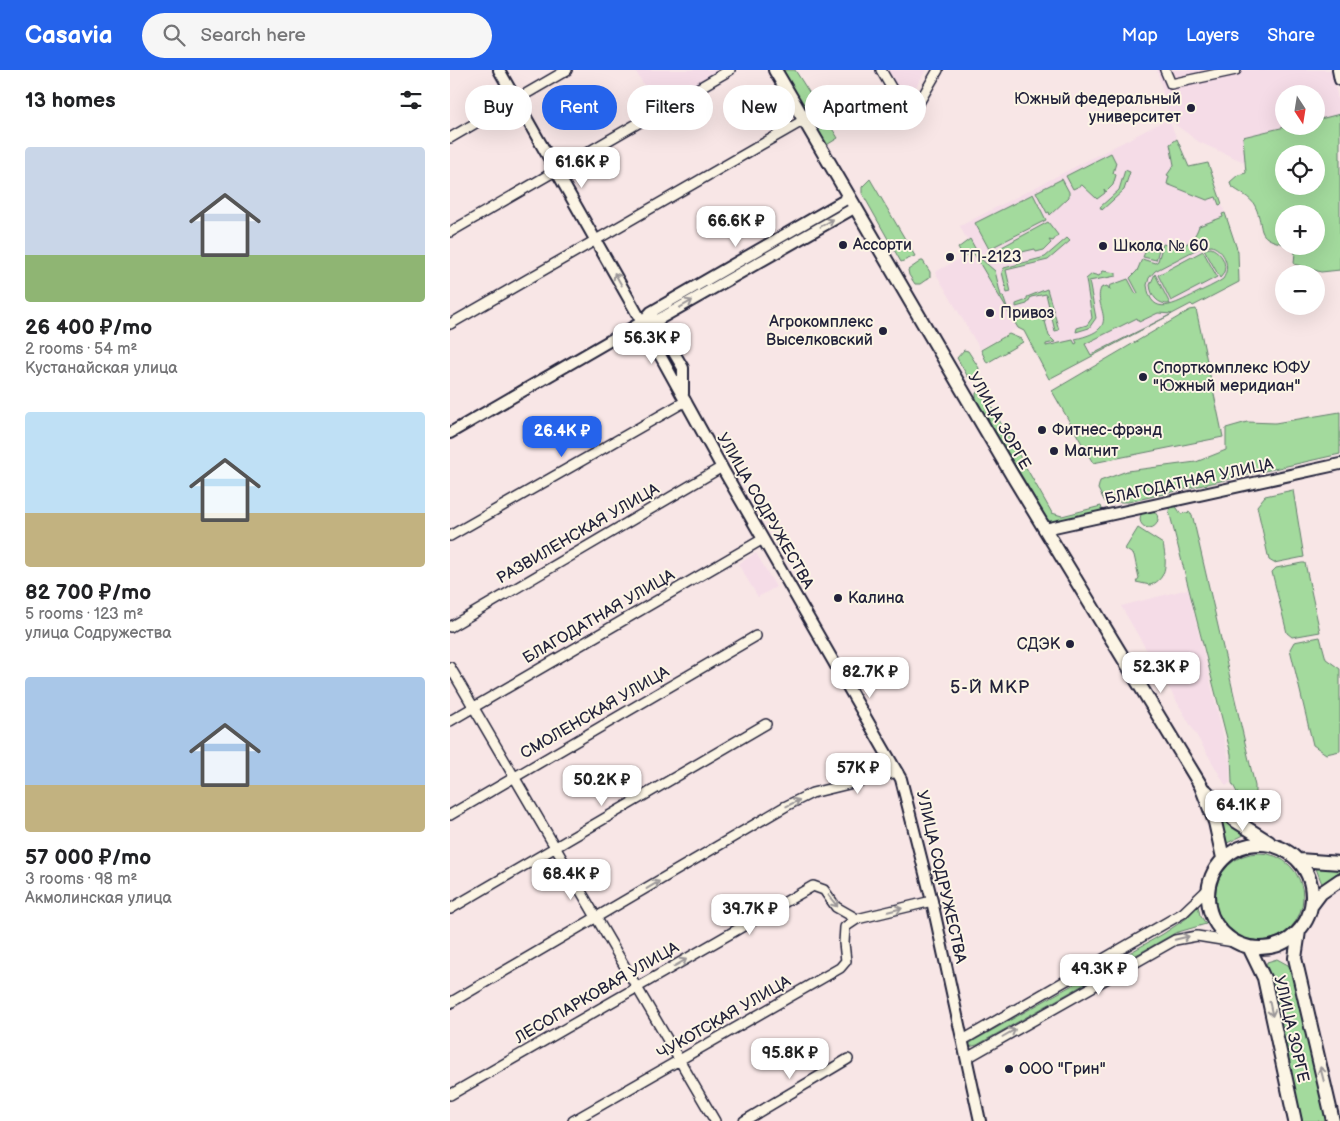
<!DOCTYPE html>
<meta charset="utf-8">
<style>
:root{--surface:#fff;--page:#f6f6f6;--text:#202124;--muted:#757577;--accent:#2563eb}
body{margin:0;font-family:"Balsamiq Sans",sans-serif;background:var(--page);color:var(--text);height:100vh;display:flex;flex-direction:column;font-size:19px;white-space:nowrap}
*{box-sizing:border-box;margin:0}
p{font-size:16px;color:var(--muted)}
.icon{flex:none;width:28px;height:28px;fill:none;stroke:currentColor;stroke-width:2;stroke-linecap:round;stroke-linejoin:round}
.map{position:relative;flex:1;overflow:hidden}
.sheet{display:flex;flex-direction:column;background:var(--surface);width:450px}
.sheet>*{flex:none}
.banner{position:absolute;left:15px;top:15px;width:475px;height:45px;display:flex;gap:10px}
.needle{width:32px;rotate:168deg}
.buttons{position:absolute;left:825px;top:15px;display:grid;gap:10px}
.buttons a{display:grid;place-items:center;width:50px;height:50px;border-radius:50%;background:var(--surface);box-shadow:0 5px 20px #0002;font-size:25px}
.price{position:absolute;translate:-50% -42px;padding:0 11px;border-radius:10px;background:#fff;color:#222;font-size:16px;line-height:32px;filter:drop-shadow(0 1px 2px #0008)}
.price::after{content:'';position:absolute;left:50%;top:30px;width:15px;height:11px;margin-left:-8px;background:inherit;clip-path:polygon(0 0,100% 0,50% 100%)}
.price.active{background:var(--accent);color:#fff}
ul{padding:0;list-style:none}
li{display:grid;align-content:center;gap:10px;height:265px;padding:0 25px}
li span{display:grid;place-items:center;height:155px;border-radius:5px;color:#555}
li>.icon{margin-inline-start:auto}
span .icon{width:90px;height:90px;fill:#fffc;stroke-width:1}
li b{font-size:21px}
h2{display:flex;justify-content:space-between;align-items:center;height:60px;padding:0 25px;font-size:21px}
.tag{padding:0 18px;border-radius:22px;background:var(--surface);box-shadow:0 5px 20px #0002;font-size:18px;line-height:45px}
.tag.active{background:var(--accent);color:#fff}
header{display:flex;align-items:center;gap:30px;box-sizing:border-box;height:70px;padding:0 25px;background:var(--accent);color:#fff}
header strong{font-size:24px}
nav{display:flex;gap:28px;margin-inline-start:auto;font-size:18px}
.search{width:350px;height:45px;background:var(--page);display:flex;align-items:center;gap:12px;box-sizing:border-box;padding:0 18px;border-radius:28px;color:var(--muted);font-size:19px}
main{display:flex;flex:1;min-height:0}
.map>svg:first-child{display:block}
.built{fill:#f5dce7;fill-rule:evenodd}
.green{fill:#a3da9d;stroke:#627e6c;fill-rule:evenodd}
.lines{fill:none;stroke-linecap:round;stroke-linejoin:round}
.minor-casing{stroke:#22223b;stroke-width:12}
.tertiary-casing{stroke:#22223b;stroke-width:14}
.secondary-casing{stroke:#22223b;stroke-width:16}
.minor{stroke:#fcf5e5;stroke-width:9}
.tertiary{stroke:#fcf5e5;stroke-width:10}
.secondary{stroke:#fcf5e5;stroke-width:12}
.oneway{stroke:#9a9698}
.poi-dot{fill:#22223b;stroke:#fcf5e5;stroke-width:2}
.labels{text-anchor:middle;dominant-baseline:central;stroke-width:4;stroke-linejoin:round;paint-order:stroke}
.poi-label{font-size:16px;fill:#22223b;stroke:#fcf5e5;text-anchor:start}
.street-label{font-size:16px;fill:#22223b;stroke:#fcf5e5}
.neighbourhood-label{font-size:18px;letter-spacing:1px;fill:#22223b;stroke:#fcf5e5}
</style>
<header>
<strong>Casavia</strong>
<div class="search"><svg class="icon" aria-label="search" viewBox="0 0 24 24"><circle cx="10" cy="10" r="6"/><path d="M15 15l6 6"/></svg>Search here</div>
<nav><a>Map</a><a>Layers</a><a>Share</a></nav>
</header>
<main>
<section class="sheet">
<h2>13 homes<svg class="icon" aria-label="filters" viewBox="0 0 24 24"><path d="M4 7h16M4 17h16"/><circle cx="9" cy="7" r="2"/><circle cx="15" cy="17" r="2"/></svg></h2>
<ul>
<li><span style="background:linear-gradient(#c9d6e8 70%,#8fb573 0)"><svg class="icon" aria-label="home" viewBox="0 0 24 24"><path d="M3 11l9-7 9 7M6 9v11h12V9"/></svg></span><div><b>26 400 ₽/mo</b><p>2 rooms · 54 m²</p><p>Кустанайская улица</p></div></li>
<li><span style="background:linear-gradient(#bfe0f5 65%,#c2b280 0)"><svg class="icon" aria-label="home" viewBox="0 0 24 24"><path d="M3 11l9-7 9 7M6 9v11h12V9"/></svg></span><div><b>82 700 ₽/mo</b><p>5 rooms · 123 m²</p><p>улица Содружества</p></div></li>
<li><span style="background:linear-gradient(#a9c7e8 70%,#c2b280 0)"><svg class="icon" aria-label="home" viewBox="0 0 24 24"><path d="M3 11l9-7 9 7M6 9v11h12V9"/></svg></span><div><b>57 000 ₽/mo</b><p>3 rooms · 98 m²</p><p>Акмолинская улица</p></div></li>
</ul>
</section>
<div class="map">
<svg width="890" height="1051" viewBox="0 0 890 1051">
<rect width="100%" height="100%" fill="#f8e6e6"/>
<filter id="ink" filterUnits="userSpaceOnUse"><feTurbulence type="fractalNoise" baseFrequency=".02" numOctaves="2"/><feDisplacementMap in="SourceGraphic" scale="10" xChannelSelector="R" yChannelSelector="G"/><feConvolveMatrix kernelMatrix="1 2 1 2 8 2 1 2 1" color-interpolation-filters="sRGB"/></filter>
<g filter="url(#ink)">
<path class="built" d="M185,0H273L207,38Z
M433,0H476L461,25L447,24Z
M707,0H881L890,37V97L866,84H834L805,97L749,72L719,50L739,97L758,93L788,182L789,212L743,236L741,234L599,309L574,261L568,258L530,279L485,202L523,182L510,156L720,48ZM834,24H866V56H834Z
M306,483L326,517L308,527L288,494Z
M738,519L780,693V713L776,716L671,536Z"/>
<path class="green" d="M330,0H345L388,68L375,76Z
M890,44V200L871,202L844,194L845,181L839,176H866V144H834V174C803,167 816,159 805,136C801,127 788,122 781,116L780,112L788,105L796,103L793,67L839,56H866V50ZM834,84H866V116H834Z
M727,69L739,97L758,93L772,134L769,135L766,127L757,130L717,114L719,106L717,105L724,95L720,74Z
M661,83L666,93L663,103L666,105L663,115L656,122L654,119L655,123L647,129L632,115L623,119L616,106Z
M675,100L680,102L674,120L652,140L650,137L669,120Z
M420,109L465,186L451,192L412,123V117Z
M612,109L619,122V127L600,145L599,142L597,143L586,122Z
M583,124L596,150L539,179L525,153Z
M386,140V144L216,238Z
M775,143L788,182L789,212L743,236L741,234L599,309L574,261L568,258L523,182L513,187L508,178L520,169L531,189L545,201L551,226H553L557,238L566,244L592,240L595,249L593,251H595L599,266L605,272L596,274V276L623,270L625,274L627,273L625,269C675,258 642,238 651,218L657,216L660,220L659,216L678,209L686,224L688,223L680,208L687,201L692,189L705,193L708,191L713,174C732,180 743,174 749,156L773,147L772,144ZM762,176C775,181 781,197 773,209C765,215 754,219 745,224C726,233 701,249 697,215L699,208L705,201L751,177ZM708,243L722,244L641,285L635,274L687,248L689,252Z
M598,152L608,165L603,171L599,170L601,173L594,180L586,182L585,179L554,186L550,178Z
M617,168L620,171L598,190L556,200L561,222L557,223L552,202L554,198L595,187Z
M703,174L710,176L706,190L693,187L697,177Z
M761,178C773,183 780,198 770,208L754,179Z
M753,181L767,207L721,231L708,205Z
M471,191H473L480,202V207L470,214H465L459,205L458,200Z
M653,201L666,203V206L639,211L646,248L639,258L626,262L627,258L637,255L642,248L636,209L642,204L649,206Z
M705,204L720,234C708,235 701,226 700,215Z
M597,219L609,260L605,261L596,224L581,227L577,234L566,237V234L577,230V227Z
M746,239L773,367L643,393L602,321L740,240Z
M204,256L228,294L229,305H225L204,266Z
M559,264L571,269L573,272L537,293L531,280Z
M514,280L518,281L529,298L527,308L518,307L507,288Z
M532,320L602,443L612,446L651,436L653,442L605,453L598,450L526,329V323Z
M890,342V384L678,432H655L648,419L650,411L677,401L746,392L776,380V358L797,352L825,353Z
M843,420L854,487L824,493L819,490L807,436L815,426Z
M725,435L731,444L740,442L743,448L805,716V723L800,731L791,730L782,713L781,684L719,441L720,437Z
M690 449a9 9 0 1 1 18 0a9 9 0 1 1-18 0Z
M688,458L713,474C716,489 719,509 700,515L686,512L689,508L684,485L675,479Z
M852,493H855L870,562L842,567L837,563L822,502L826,498Z
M870,567L876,589L890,599V681L876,684L863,675L840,579L844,572Z
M766,742L783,756L796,764L771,776Z
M765 827a44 44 0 1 1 88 0a44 44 0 1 1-88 0Z
M865,796L890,797V801L872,814Z
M748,836L750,845L756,854L725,863L527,975L519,977V974L525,970L713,864L737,848Z
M827,889L838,895L842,900L878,1051H849L816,900L817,892Z"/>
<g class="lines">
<g class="minor-casing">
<path id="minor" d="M431,0L449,31L459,38L470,31L488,0
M715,0L721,14L786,0
M0,68L117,0
M0,162L280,0
M0,254L354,50
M0,466L236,331
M0,557L272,397
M0,597L265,1051
M0,651L313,469
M0,745L306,566
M0,839L316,654
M0,933L336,736L362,723L448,702
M513,970L733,843L757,820
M517,988L725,870L747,866L784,872
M0,1025L363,816L374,820L386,837L407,849
M123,1051L390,898L396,891L394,873L395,857L407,849L482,831
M294,1051L398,989"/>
</g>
<g class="tertiary-casing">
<path id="tertiary" d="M49,0L184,238L275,403L451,709L482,831L530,1051
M888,0L890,10
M203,247L233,298V324
M192,252L206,251L406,137
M0,363L192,252L201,242L400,127
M595,459L890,394"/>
</g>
<g class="secondary-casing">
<path id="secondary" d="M325,0L562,405L751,716L765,752L773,788
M756,721L784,750L819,772
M758 826a52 52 0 1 1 104 0a52 52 0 1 1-104 0Z
M849,790L890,793
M862,835L871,823L890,810
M849,861L845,888L883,1051
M799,877L814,908L845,1051"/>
</g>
<use href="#minor" class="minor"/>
<use href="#tertiary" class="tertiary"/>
<use href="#secondary" class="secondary"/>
</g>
<defs><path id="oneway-shaft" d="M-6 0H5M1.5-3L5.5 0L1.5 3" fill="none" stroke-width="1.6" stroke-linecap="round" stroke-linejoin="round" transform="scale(1.25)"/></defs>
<g class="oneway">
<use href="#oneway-shaft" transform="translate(377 153) rotate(-30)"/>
<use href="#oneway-shaft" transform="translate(168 209) rotate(-120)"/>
<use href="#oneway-shaft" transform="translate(236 234) rotate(-30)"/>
<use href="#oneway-shaft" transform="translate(343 733) rotate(-26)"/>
<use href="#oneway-shaft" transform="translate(203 815) rotate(-31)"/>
<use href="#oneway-shaft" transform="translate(383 831) rotate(52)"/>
<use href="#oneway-shaft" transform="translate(445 840) rotate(-13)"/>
<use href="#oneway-shaft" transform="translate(732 868) rotate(-14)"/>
<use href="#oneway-shaft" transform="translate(230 893) rotate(-30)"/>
<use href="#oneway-shaft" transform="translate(821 939) rotate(78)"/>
<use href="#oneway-shaft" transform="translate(559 963) rotate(-30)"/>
<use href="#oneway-shaft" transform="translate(872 1004) rotate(-104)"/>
</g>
</g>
<g class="poi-dot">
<circle cx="741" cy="38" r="5"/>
<circle cx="393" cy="175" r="5"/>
<circle cx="653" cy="176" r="5"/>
<circle cx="500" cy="187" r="5"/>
<circle cx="540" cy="243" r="5"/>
<circle cx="433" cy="261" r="5"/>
<circle cx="693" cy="307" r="5"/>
<circle cx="592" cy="360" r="5"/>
<circle cx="604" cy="381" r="5"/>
<circle cx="388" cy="528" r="5"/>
<circle cx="620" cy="574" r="5"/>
<circle cx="559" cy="999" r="5"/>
</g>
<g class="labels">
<g class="poi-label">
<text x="731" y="29" text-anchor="end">Южный федеральный<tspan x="731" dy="18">университет</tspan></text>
<text x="403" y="175">Ассорти</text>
<text x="663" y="176">Школа № 60</text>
<text x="510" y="187">ТП-2123</text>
<text x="550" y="243">Привоз</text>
<text x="423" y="252" text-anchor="end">Агрокомплекс<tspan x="423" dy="18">Выселковский</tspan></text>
<text x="703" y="298">Спорткомплекс ЮФУ<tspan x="703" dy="18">"Южный меридиан"</tspan></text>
<text x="602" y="360">Фитнес-фрэнд</text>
<text x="614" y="381">Магнит</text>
<text x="398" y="528">Калина</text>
<text x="610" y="574" text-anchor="end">СДЭК</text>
<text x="569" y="999">ООО "Грин"</text>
</g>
<g class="street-label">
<text transform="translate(549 351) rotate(60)">УЛИЦА ЗОРГЕ</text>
<text transform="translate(739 412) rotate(-12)">БЛАГОДАТНАЯ УЛИЦА</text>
<text transform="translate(315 441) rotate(60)">УЛИЦА СОДРУЖЕСТВА</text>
<text transform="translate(128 464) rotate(-30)">РАЗВИЛЕНСКАЯ УЛИЦА</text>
<text transform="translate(149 547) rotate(-30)">БЛАГОДАТНАЯ УЛИЦА</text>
<text transform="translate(145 643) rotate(-30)">СМОЛЕНСКАЯ УЛИЦА</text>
<text transform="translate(491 807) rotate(77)">УЛИЦА СОДРУЖЕСТВА</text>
<text transform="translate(147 923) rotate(-30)">ЛЕСОПАРКОВАЯ УЛИЦА</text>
<text transform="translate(274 948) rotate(-30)">ЧУКОТСКАЯ УЛИЦА</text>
<text transform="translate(841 959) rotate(77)">УЛИЦА ЗОРГЕ</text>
</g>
<g class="neighbourhood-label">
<text x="540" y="617">5-Й МКР</text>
</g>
</g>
</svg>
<div class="buttons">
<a><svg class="needle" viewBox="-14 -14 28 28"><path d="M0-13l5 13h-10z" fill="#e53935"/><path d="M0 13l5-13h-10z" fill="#757577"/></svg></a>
<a><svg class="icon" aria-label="locate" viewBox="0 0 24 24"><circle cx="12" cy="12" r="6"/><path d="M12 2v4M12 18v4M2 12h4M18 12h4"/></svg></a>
<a>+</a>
<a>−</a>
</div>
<b class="price" style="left:132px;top:119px">61.6K ₽</b>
<b class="price" style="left:286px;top:178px">66.6K ₽</b>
<b class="price" style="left:202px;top:295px">56.3K ₽</b>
<b class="price active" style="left:112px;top:388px">26.4K ₽</b>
<b class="price" style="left:711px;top:624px">52.3K ₽</b>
<b class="price" style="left:420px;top:629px">82.7K ₽</b>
<b class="price" style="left:408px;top:725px">57K ₽</b>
<b class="price" style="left:152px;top:737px">50.2K ₽</b>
<b class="price" style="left:793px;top:762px">64.1K ₽</b>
<b class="price" style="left:121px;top:831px">68.4K ₽</b>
<b class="price" style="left:300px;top:866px">39.7K ₽</b>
<b class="price" style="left:649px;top:926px">49.3K ₽</b>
<b class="price" style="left:340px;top:1010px">95.8K ₽</b>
<div class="banner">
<a class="tag">Buy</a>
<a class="tag active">Rent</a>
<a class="tag">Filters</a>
<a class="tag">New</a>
<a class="tag">Apartment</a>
</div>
</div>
</main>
